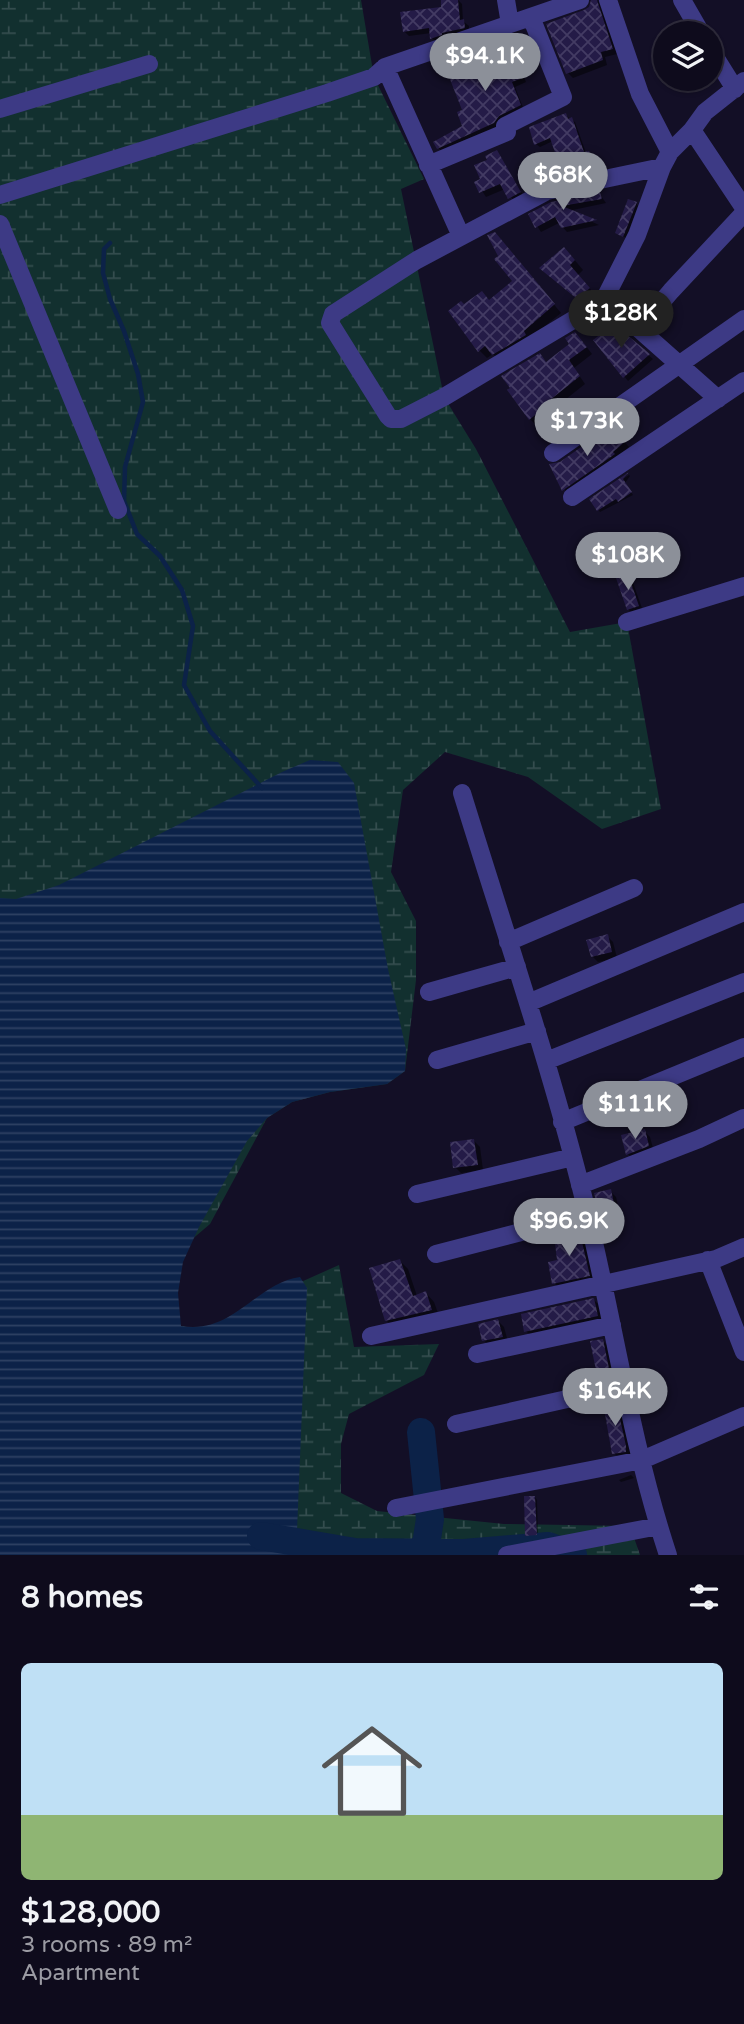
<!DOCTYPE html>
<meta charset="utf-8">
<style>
:root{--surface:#0e0b1c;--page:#1c1929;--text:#f1f3f6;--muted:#9b9ba3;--line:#2e2b3b;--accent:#8c9099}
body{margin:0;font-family:"Varela Round",sans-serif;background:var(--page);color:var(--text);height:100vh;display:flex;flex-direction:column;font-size:26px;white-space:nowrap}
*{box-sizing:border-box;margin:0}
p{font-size:23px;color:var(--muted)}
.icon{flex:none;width:38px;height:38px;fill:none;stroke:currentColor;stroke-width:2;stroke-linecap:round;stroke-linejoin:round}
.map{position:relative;height:1555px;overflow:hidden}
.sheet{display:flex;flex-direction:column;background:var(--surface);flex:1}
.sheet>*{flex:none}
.controls{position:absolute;left:653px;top:21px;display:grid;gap:14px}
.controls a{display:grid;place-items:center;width:70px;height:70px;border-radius:50%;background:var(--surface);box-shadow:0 2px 5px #0004,0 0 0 2px var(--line);font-size:35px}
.price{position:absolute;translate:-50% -60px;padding:0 16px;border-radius:24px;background:var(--accent);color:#fff;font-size:23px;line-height:46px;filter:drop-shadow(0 2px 4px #0008)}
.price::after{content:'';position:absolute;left:50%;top:42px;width:21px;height:16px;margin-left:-10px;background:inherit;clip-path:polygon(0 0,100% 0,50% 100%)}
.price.selected{background:#222;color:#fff}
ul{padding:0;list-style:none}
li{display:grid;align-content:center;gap:14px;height:371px;padding:0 21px}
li+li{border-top:2px solid var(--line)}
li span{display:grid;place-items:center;height:217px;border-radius:10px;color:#555}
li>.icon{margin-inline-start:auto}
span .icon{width:126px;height:126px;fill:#fffc;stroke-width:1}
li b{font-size:30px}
h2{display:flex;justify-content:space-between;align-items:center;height:84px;padding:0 21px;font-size:30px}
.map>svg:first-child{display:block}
.wetland{fill:url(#wetland-marsh)}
.water{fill:url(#water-rules)}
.shadow{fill:#0007}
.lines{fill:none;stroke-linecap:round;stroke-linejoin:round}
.stream{stroke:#0c2248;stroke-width:4.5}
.river{stroke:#0c2248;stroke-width:28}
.building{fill:url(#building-cross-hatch)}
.minor{stroke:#3d3a85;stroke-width:18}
</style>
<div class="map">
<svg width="744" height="1555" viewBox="0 0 744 1555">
<defs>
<pattern id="wetland-marsh" width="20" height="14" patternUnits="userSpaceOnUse" patternTransform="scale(1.75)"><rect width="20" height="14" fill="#12302f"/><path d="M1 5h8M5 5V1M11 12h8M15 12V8" fill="none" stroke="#344d4e"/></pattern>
<pattern id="water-rules" width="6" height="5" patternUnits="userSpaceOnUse" patternTransform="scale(1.75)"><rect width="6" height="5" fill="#0c2248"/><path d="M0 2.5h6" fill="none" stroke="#2f4163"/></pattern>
<pattern id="building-cross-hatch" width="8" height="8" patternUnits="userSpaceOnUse" patternTransform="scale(1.75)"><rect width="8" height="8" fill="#241b47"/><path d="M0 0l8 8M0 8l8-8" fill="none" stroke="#433b63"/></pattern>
</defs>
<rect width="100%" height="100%" fill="#130f26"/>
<path class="wetland" d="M0,0H361L374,77L424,179L401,189L444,397L476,449L570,632L627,622L661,809L602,829L528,777L445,752L403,790L391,872L416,921V980L405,1071L387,1084L330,1092L292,1102L267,1118L210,1224L114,1306L181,1326L198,1329L219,1323L247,1306L339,1265L354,1347L439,1344L424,1375L349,1414L341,1444V1493L377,1511L504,1524L630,1526L640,1555H0Z"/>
<path class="water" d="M310,760L338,762L354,783L388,969L406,1049L405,1071L387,1084L330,1092L292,1102L267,1118L247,1141L199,1227L183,1262L178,1293L181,1326C233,1335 256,1283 300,1277L307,1288L296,1555H0V898L16,899L59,885L282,772Z"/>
<path class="shadow" d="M442,0H458L462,4L463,21L469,26V32L437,43L432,38L431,33L409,36L404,31L443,8Z
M597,0L602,5L617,54L605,57L607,65L573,78L568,73L592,1Z
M527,41L535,55L517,61L526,82L515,87L524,110L498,127L443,152L438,148L464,126L463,63L473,81L497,70Z
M565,115L575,122L586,153H588L592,156L597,173L569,179L565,175L553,141L540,147L536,144Z
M497,152L524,197L515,202L505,189L486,197L477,183L482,180L489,161Z
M599,193L606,203L568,211L599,225L567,232L559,223L541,232L530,215Z
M636,203L638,206L626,238L617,233Z
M502,242L561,313L501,362L493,354L487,358L479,350L464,306L490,301L514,282Z
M573,258L583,270L578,275L598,298L587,307L550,277Z
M613,326L653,359L628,381L596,341Z
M582,341L592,354L574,368L585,384L551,411L568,427L565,430L570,438L563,443L545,419L536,425L530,419L547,364Z
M612,428L629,447L568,495L552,465L560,464Z
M629,475L630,476L625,483L633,495L600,512L592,499Z
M628,576L632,580L643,611L633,614L628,609Z
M607,936L613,942L617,958L598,962L592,956Z
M644,1131L650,1137L654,1152L634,1160L628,1154Z
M474,1141L480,1147L483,1170L461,1173L455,1167Z
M610,1191L616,1197L621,1218L607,1222L601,1216Z
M579,1231L585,1237L594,1281L560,1289L554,1283L559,1261Z
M400,1261L408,1269L417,1296L426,1293L434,1302L440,1319L395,1329L386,1320Z
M594,1300L603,1309L606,1325L535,1340L526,1331Z
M498,1321L504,1327L508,1342L489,1346L484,1340Z
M602,1340L608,1346L616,1383L605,1385L600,1380Z
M615,1402L621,1408L631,1454L620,1459L614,1453Z
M631,1475L634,1478L621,1482L619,1480Z
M535,1497L537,1500L538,1537H529L526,1535Z"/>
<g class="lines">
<path class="stream" d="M110,243L104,249L103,273L110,299L124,331L138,374L143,402L125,467L124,501L137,534L160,556L182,590L193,626L184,685L210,731L262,788"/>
<path class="river" d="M261,1536L355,1552L464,1553L548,1546L573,1555
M414,1555L426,1545L430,1519L421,1432"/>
</g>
<path class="building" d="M441,0H458L460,20L464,19L465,28L442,33V35L430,39L429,28L403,32L400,12L441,7Z
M591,0H597L613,49L601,52L603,60L566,74L546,24L584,10L589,7Z
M528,39L532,50L514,57L523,78L512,82L521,105L499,116L494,123L437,149L433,142L462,126L457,112L462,110L446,69L463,61L472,79L495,69L491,59L507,52L505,47Z
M566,113L568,119L572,117L584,152L589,151L594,170L563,176L550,138L534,145L529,127Z
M497,150L521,192L508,199L500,184L479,193L474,182L480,179L474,165L487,160L485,156Z
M600,192L602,199L562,206L597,220L561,228L555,217L535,228L528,214L551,202Z
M628,199L637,202L623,237L615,233Z
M495,232L555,304L524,331L526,335L492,355L485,346L478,352L448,311L461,301L464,304L482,291L489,300L512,281L494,259L498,256L487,235Z
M564,247L575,260L570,265L590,288L577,299L539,268Z
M614,324L650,354L623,378L593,340Z
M575,332L587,347L569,360L580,376L545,404L562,419L560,422L565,431L555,438L539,412L529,420L507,390L510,388L501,376L540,353L546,362L569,344L565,338Z
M612,425L626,441L613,452L615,454L562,491L549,464L560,462Z
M629,472L623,479L632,492L618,502L616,499L597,511L589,499Z
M628,574L639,606L627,610L616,578Z
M608,934L612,952L591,957L586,940Z
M645,1129L649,1146L626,1155L621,1135Z
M474,1139L478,1165L453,1168L450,1142Z
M611,1189L616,1213L600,1217L594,1193Z
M579,1229L590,1276L552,1284L548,1262L557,1260L554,1235Z
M400,1259L413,1296L426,1291L432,1310L385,1321L369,1268Z
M594,1298L598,1316L524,1332L521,1314Z
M498,1319L503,1337L482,1341L478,1324Z
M603,1339L611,1378L598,1380L590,1341Z
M616,1400L626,1446V1452L612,1454L603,1403Z
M524,1496H535L537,1535L525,1536Z"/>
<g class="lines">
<path class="minor" d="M506,0L510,24
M608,0L640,94L670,152
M682,0L701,33
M710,49L735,89
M385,67L461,236
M0,109L149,64
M692,130L744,208
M428,165L507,132L505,126L563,97L531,17
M662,167L637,235L603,302L444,397L401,419H391L388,416L330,323L333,314L417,260L547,191L662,167L670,152L692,130L705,112L744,81
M0,195L327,93L374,77L385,67L580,0
M0,224L118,510
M603,302L639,329L718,399
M639,329L671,291L744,213
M553,453L744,319
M572,497L744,381
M627,622L744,586
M462,793C502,923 546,1052 580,1184C612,1307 628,1434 668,1555
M508,942L634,888
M429,992L517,967
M528,1003L744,912
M437,1060L537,1031
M546,1061L744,982
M562,1122L744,1047
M580,1185L699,1139L744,1118
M417,1194L573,1157
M436,1254L587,1215
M708,1260L744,1352
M371,1336L716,1259L744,1247
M477,1354L612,1325
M456,1424L625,1386
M396,1508L642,1460L744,1416
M507,1555L659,1526"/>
</g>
</svg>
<div class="controls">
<a><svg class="icon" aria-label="layers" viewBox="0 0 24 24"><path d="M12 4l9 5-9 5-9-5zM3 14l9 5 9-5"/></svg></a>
</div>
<b class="price" style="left:485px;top:93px">$94.1K</b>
<b class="price" style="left:563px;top:212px">$68K</b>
<b class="price selected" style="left:621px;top:350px">$128K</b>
<b class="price" style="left:587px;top:458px">$173K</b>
<b class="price" style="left:628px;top:592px">$108K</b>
<b class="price" style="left:635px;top:1141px">$111K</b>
<b class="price" style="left:569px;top:1258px">$96.9K</b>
<b class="price" style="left:615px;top:1428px">$164K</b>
</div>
<section class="sheet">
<h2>8 homes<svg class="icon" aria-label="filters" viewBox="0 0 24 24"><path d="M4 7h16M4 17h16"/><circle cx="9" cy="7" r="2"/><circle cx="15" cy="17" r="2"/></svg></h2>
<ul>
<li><span style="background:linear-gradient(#bfe0f5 70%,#8fb573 0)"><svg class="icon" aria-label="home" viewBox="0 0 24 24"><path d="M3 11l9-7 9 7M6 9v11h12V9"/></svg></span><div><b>$128,000</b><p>3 rooms · 89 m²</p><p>Apartment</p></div></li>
</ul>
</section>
